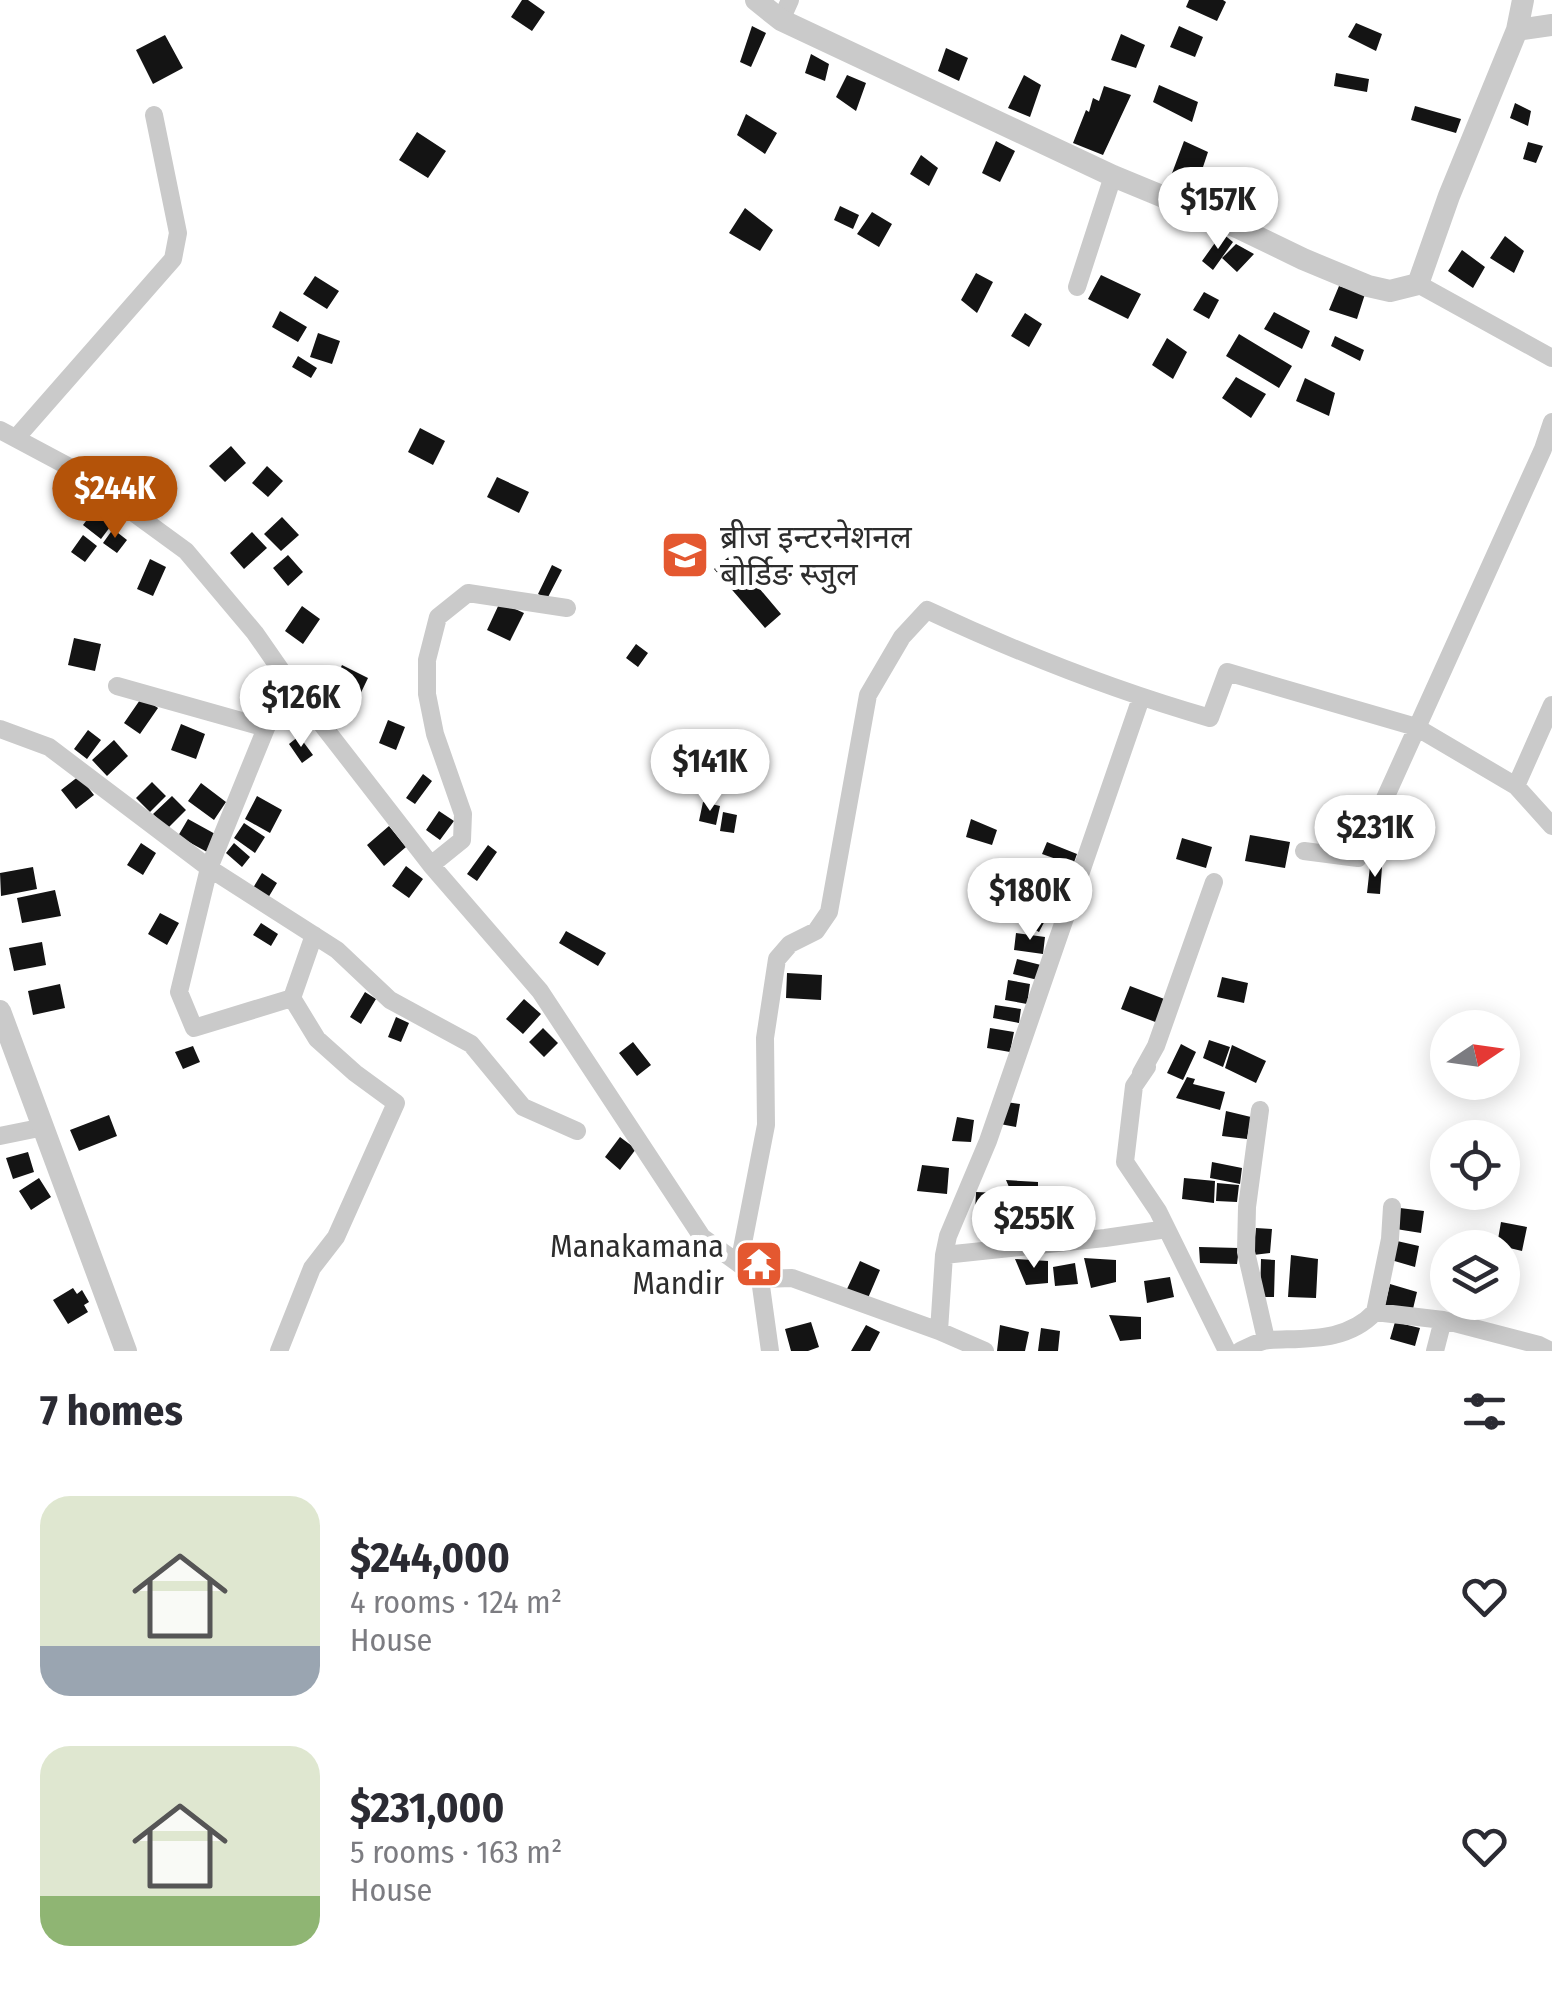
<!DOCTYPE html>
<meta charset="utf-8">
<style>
:root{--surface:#fff;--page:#f7f7f7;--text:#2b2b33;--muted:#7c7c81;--accent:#b45309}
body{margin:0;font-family:"Fira Sans Condensed","Noto Sans Devanagari",sans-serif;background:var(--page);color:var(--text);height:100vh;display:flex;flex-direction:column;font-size:38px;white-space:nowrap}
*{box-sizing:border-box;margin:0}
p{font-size:32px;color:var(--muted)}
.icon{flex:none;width:55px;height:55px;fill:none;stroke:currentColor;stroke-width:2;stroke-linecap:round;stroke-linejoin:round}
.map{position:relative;height:1351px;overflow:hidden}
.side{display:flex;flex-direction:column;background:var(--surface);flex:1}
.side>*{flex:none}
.needle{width:65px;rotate:77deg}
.controls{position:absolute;left:1430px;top:1010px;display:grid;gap:20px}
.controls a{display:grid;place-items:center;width:90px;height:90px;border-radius:50%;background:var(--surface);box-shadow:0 5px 25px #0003;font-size:50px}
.price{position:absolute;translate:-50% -85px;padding:0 22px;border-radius:35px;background:#fff;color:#222;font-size:32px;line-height:65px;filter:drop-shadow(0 2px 5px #0008)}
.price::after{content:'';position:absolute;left:50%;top:60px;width:30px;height:22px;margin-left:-15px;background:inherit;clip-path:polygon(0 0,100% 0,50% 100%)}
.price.selected{background:var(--accent);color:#fff}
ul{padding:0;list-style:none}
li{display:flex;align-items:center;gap:30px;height:250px;padding:0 40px}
li span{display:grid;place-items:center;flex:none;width:280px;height:200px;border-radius:30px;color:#555}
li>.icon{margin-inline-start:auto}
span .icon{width:120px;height:120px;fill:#fffc;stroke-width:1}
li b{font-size:42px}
h2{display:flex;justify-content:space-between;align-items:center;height:120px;padding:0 40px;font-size:42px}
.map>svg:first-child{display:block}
.building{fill:#141414}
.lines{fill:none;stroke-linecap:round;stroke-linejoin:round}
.minor{stroke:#cacaca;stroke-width:18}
.tertiary{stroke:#cacaca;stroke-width:22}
.labels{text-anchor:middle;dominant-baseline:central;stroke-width:10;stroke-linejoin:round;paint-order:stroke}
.poi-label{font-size:32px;fill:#2d2d2d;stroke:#fff;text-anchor:start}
</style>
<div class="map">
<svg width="1552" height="1351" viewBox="0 0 1552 1351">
<rect width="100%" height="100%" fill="#fff"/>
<path class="building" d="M522,0H528L545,12L532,31L511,17Z
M1189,0H1223L1226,2L1217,21L1186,7Z
M1356,23L1382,34L1376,51L1348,37Z
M752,26L766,33L751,67L740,62Z
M1179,26L1203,37L1195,57L1170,47Z
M1121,34L1145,45L1136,68L1111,60Z
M165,35L183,68L153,84L136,50Z
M946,48L968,58L959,81L938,71Z
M811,54L829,64L825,81L805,73Z
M1336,73L1369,79L1367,92L1334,86Z
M847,75L866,83L856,111L836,97Z
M1024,75L1041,85L1030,117L1008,108Z
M1159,85L1198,102L1192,122L1153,102Z
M1104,86L1131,95L1103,155L1073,143L1086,110L1089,112L1093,98L1099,101Z
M1515,103L1531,111L1528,126L1510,118Z
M1415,106L1461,119L1456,133L1411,120Z
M746,114L777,133L765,154L737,135Z
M417,132L446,151L428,178L399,160Z
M996,141L1015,151L1000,182L982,173Z
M1184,141L1208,152L1197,185L1171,176Z
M1528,142L1543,146L1536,163L1523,159Z
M921,155L938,168L929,186L910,174Z
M840,206L859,215L853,229L834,220Z
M745,208L773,230L760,251L729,233Z
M872,212L892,224L879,247L857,234Z
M1222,233L1233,242L1213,270L1202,261Z
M1505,236L1524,251L1514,273L1490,258Z
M1236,244L1254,254L1237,272L1222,258Z
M1462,250L1485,267L1473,288L1448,271Z
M976,273L993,282L977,313L961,300Z
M1101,275L1141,294L1128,319L1088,299Z
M315,276L339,291L327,309L303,294Z
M1339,286L1365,294L1357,319L1329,310Z
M1204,292L1219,300L1209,319L1193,310Z
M280,311L307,327L298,342L272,327Z
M1274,312L1310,331L1302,349L1264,329Z
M1025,313L1042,324L1029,347L1011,336Z
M318,333L340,341L332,364L310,357Z
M1239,334L1292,366L1279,388L1226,356Z
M1335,336L1364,350L1360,361L1331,346Z
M1167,338L1187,352L1173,379L1152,365Z
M298,356L317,368L311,378L292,367Z
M1236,377L1266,394L1251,418L1222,398Z
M1305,378L1335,393L1329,416L1296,401Z
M420,428L445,441L433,465L408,452Z
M231,446L246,463L225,482L209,466Z
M267,466L283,481L268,497L252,483Z
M497,477L529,492L519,513L487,497Z
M95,509L113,523L101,539L83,525Z
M282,517L299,535L281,551L264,534Z
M113,529L127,540L117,553L103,543Z
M252,532L267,548L244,569L230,553Z
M83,535L97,546L85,562L71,552Z
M288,555L303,572L288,586L273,568Z
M731,555L781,614L765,628L714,569Z
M150,559L166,567L153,596L137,589Z
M552,565L562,570L547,599L538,594Z
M500,602L524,613L510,641L487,630Z
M302,606L320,619L303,644L285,631Z
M74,638L101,644L95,671L68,665Z
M636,644L648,653L638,667L626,658Z
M342,665L368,678L356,703L330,690Z
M142,697L158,708L140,734L124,723Z
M388,720L405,727L396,750L379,743Z
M181,724L205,734L196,759L171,750Z
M88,730L101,740L87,759L74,749Z
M299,736L313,755L302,763L289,744Z
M114,740L128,756L107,776L92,760Z
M423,774L432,781L415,804L406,798Z
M79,776L94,795L76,809L61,790Z
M152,782L166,796L150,812L136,798Z
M201,783L226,802L214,820L188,801Z
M172,796L186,810L167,829L153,814Z
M257,796L282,810L270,833L245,819Z
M703,802L720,806L716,825L699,821Z
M439,811L454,821L440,840L426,830Z
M723,812L737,815L734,833L720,831Z
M188,819L217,835L207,852L178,836Z
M971,819L997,830L992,845L966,837Z
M244,823L265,837L255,853L234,838Z
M389,826L406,847L384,866L367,845Z
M1250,835L1290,842L1285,868L1245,861Z
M1182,838L1212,847L1206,868L1176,859Z
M1047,842L1077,854L1073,865L1042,854Z
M141,843L156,853L143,875L127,865Z
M234,843L250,857L242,867L226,853Z
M488,845L497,852L477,881L467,874Z
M406,866L423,879L409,898L392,886Z
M1040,866L1066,869L1064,886L1038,884Z
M1370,866L1382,867L1380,894L1367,893Z
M33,867L37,889L1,896L0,873Z
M262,873L277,883L268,898L253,888Z
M55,890L61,916L22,923L17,898Z
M1025,901L1049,913L1039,932L1015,919Z
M160,913L179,923L167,945L148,934Z
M261,923L278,934L271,946L253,935Z
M566,931L606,953L598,966L559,943Z
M1016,933L1045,937L1043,954L1014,950Z
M42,942L46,965L14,971L9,948Z
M1017,959L1041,965L1038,980L1013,974Z
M787,973L822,975L821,1000L786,998Z
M1222,977L1248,983L1244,1003L1217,997Z
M1008,980L1030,984L1027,1004L1005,1000Z
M60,984L65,1008L33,1015L28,991Z
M1130,986L1167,1000L1158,1023L1121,1009Z
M365,992L376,999L361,1024L350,1017Z
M524,999L541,1014L523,1034L506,1019Z
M995,1005L1021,1009L1019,1023L993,1018Z
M396,1017L409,1023L401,1042L388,1037Z
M543,1028L558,1043L544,1057L529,1042Z
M990,1028L1014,1032L1010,1052L987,1048Z
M1209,1040L1230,1047L1223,1067L1203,1058Z
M633,1042L651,1065L637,1076L619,1053Z
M1181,1044L1196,1052L1183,1080L1167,1073Z
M1232,1045L1266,1061L1256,1083L1225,1068Z
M193,1046L200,1062L183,1069L175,1052Z
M1187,1077L1195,1079L1193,1084L1225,1092L1220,1110L1176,1098Z
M1006,1102L1020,1104L1016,1127L1000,1124Z
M1226,1111L1251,1117L1247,1139L1222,1136Z
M109,1115L117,1136L79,1151L70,1130Z
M957,1117L974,1120L971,1142L952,1141Z
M620,1137L636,1149L620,1170L605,1157Z
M28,1152L34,1172L13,1179L6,1158Z
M1212,1162L1242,1168L1240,1184L1210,1178Z
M922,1165L949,1168L947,1194L917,1191Z
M39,1178L51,1197L31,1210L19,1191Z
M1184,1178L1215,1181L1214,1203L1182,1199Z
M1006,1180L1038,1182V1204L1017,1206Z
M1217,1183L1239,1185L1237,1202L1216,1201Z
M976,1192L1000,1193V1212H975Z
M1400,1208L1424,1211L1421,1233L1396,1229Z
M1009,1214L1042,1216V1238L1021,1240Z
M1501,1222L1527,1227L1522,1251L1497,1245Z
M1256,1228L1272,1229L1270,1253L1253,1255Z
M1397,1241L1419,1246L1415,1267L1391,1260Z
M1199,1247L1239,1248L1237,1264L1200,1263Z
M1291,1255L1318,1259L1316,1298L1288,1297Z
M1084,1258L1116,1260V1282L1091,1288Z
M1015,1259L1048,1261V1283L1026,1285Z
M1261,1259L1275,1260L1274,1297H1260Z
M860,1261L880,1270L868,1298L847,1289Z
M1075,1263L1078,1284L1055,1286L1053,1267Z
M1170,1277L1174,1297L1147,1303L1144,1281Z
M1390,1284L1417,1292L1412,1313L1385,1305Z
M73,1288L77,1294L82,1290L89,1302L84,1305L88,1312L68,1324L53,1300Z
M1109,1315L1141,1317V1339L1120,1341Z
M811,1322L819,1347L808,1351H791L785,1329Z
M1395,1322L1420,1328L1415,1346L1390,1339Z
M866,1325L880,1332L870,1351H851Z
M1000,1325L1029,1332L1025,1351H997Z
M1041,1328L1060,1331L1058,1351H1038Z"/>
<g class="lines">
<path class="minor" d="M781,20L790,0
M1418,284L1552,358
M1077,287L1113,176
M0,430L75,470L186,551L255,633L289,682L431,865L540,991L702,1237L760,1279L770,1351
M16,438L173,259L178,233L154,115
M289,682L266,728L209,868L337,950L390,1000L471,1044L523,1107L577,1131
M117,686L266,728
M0,729L49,747L209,868L179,992L194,1028L292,998
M1516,786L1552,705
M1304,851L1358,858L1543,449L1552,422
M431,865L462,840L463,814L435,734L427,694V660L438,617L468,593L567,608
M1147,1067L1134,1086L1125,1162L1158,1211L1227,1351
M1141,1073L1156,1046L1214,882
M1260,1110L1247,1207L1246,1252L1266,1339
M0,1136L44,1127
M944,1255L948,1236L988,1141L1141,698
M739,1264L766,1125L765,1038L777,959L790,944L816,931L829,912L868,695L902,637L927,610C1019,653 1112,690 1210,718L1227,672L1416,727L1516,786L1552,826
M760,1279L792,1278L939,1331L985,1351
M1375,1312L1390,1239L1392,1207
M939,1331L944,1255L1105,1238L1167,1229
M279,1351L312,1268L336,1237L396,1103L355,1073L317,1039L292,998L314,935
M1240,1351C1249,1347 1260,1340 1270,1340C1307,1338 1347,1342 1375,1312L1443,1320L1539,1345L1551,1351
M1435,1351L1443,1320"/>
<path class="tertiary" d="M756,0L781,20L1113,176L1239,228L1303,259L1368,286L1390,291L1418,284L1449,196L1517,30L1523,0
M1517,30L1552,25
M0,1011L126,1351"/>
</g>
<defs>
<g id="school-square" transform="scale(2.5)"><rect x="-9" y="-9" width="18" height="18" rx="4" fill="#e45830" stroke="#fff"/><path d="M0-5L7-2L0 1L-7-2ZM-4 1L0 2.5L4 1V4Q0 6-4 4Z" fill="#fff"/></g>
<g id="temple-square" transform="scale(2.5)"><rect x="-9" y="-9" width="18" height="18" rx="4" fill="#e45830" stroke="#fff"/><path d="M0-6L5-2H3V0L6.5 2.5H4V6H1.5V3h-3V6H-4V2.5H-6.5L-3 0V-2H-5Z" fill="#fff"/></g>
</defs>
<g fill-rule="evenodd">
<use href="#school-square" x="685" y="555"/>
<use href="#temple-square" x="759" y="1264"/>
</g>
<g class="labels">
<g class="poi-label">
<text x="720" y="537">ब्रीज इन्टरनेशनल<tspan x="720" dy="37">बोर्डिङ स्जुल</tspan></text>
<text x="724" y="1246" text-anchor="end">Manakamana<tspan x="724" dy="37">Mandir</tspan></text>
</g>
</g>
</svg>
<div class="controls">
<a><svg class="needle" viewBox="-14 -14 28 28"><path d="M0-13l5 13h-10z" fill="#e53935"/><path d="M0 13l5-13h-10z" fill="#7c7c81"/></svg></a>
<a><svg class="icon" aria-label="locate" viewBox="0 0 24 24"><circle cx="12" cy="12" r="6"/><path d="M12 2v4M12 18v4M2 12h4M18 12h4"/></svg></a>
<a><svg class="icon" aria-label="layers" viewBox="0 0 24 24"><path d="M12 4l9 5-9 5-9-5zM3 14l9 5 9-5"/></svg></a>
</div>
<b class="price" style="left:1218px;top:252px">$157K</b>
<b class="price selected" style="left:115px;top:541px">$244K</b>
<b class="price" style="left:301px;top:750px">$126K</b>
<b class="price" style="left:710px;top:814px">$141K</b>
<b class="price" style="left:1375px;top:880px">$231K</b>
<b class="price" style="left:1030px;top:943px">$180K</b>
<b class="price" style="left:1034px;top:1271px">$255K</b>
</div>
<section class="side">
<h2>7 homes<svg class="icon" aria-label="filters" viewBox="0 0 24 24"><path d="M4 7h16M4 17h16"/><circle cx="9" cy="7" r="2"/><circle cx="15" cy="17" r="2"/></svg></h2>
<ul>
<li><span style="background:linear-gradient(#dfe7d0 75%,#9aa5b1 0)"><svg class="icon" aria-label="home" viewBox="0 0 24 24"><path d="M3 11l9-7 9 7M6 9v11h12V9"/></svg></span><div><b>$244,000</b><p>4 rooms · 124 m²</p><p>House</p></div><svg class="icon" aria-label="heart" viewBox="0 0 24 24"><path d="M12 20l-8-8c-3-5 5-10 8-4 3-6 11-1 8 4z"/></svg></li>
<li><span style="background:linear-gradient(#dfe7d0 75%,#8fb573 0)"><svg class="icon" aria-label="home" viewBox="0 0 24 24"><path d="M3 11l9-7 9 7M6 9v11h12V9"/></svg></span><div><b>$231,000</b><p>5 rooms · 163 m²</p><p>House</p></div><svg class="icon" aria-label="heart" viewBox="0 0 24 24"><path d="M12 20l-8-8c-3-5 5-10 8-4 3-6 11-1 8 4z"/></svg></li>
</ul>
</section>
